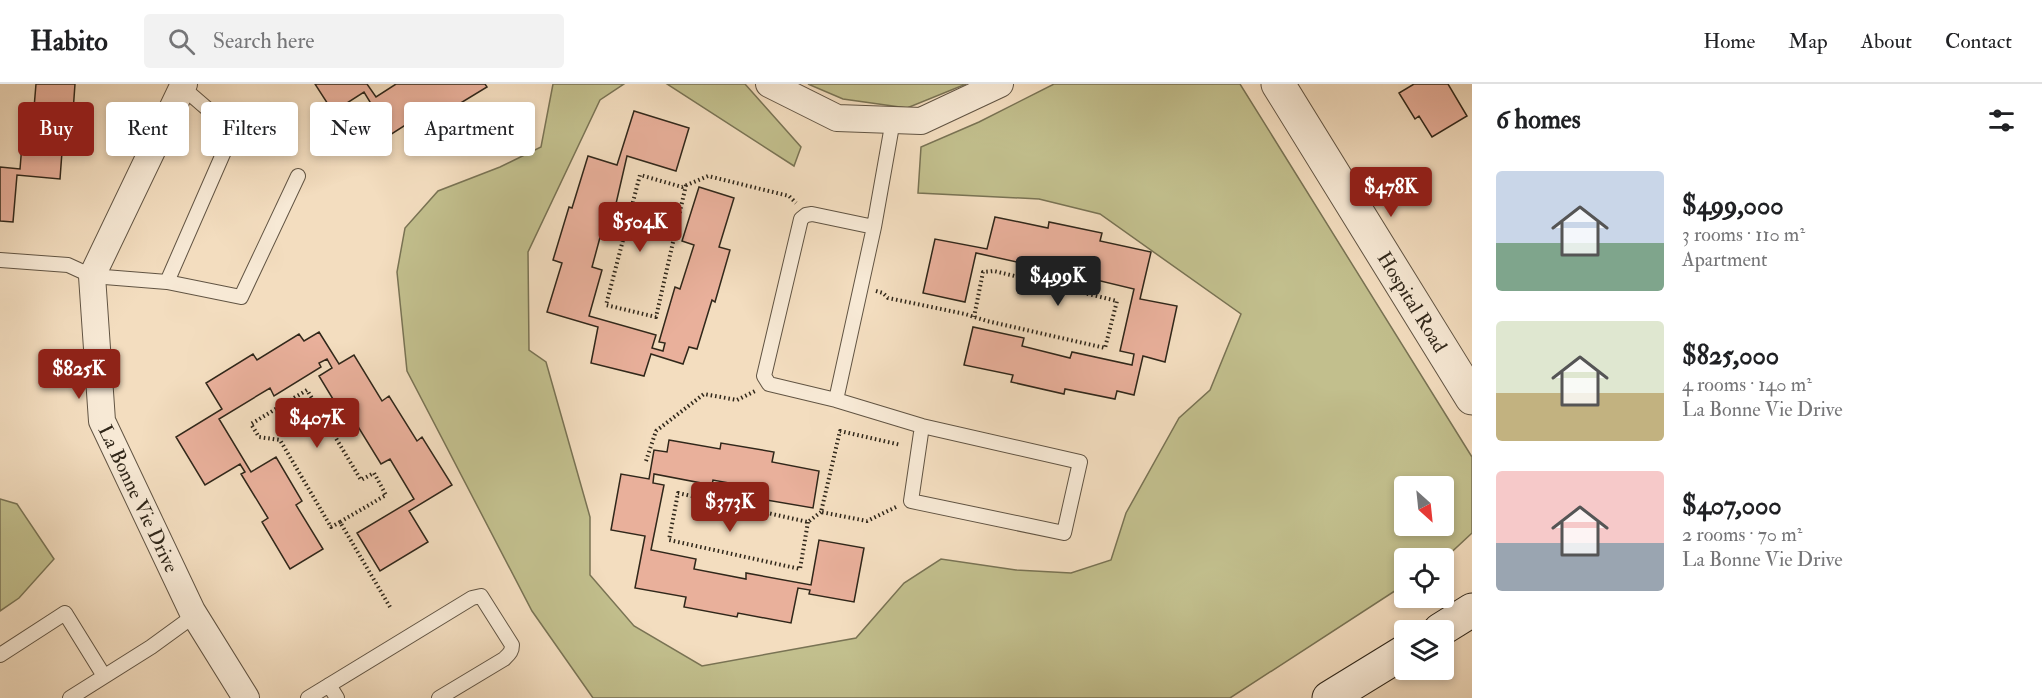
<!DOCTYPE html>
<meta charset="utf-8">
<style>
:root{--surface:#fff;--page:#f2f2f2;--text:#202124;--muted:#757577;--line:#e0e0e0;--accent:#8f2418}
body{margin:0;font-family:"IM FELL Double Pica",serif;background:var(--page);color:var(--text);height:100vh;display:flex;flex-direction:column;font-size:22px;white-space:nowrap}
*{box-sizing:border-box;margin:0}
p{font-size:20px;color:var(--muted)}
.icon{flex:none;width:33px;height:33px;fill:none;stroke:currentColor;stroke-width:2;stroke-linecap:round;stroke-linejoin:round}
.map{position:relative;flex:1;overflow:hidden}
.panel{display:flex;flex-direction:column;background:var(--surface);width:570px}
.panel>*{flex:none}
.hud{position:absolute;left:18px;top:18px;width:570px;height:54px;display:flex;gap:12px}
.needle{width:39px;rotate:153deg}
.fabs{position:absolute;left:1394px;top:392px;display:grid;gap:12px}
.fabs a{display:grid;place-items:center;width:60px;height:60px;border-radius:6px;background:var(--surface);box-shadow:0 3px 9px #0003;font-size:30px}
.price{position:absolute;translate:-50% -51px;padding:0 14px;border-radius:6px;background:var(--accent);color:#fff;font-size:20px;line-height:39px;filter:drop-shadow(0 2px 3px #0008)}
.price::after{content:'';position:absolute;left:50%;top:36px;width:18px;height:14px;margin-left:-9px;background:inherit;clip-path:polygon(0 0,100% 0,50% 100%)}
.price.current{background:#222;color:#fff}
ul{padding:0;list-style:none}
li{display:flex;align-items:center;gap:18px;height:150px;padding:0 24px}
li span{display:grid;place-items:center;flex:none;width:168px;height:120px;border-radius:6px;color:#555}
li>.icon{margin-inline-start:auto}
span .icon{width:72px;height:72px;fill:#fffc;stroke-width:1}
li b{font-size:26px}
h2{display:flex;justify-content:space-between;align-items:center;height:72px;padding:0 24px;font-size:26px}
.pill{padding:0 21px;border-radius:6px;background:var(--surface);box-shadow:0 3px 9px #0003;font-size:21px;line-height:54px}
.pill.current{background:var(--accent);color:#fff}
header{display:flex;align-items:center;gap:36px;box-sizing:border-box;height:84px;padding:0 30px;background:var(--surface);border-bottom:2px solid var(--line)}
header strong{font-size:28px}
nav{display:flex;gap:33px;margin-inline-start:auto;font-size:21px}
.search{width:420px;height:54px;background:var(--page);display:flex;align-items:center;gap:15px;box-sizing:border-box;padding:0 21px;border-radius:6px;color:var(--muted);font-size:22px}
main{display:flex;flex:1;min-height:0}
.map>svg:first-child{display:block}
.green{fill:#c2bf8d;stroke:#797354;stroke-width:1.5;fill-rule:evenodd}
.building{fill:#e9b09b;stroke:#30271a;stroke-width:1.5}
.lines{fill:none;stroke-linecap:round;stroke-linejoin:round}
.service-casing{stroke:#615443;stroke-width:16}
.minor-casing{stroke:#615443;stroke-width:28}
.tertiary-casing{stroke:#615443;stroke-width:35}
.secondary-casing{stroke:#30271a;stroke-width:35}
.path{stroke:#30271a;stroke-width:4;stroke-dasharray:1.5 3;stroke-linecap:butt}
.service{stroke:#f7e9d5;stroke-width:14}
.minor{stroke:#f7e9d5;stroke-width:26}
.tertiary{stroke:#f7e9d5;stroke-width:33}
.secondary{stroke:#f7e9d5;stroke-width:33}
.labels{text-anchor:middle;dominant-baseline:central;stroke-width:5;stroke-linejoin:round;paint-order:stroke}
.street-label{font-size:20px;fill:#30271a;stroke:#f7e9d5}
</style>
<header>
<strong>Habito</strong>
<div class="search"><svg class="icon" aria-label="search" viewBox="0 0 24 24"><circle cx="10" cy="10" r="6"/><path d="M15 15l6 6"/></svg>Search here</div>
<nav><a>Home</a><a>Map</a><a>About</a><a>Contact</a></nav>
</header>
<main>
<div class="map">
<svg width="1472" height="614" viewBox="0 0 1472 614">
<rect width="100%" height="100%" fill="#f3ddbf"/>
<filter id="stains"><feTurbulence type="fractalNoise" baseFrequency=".00333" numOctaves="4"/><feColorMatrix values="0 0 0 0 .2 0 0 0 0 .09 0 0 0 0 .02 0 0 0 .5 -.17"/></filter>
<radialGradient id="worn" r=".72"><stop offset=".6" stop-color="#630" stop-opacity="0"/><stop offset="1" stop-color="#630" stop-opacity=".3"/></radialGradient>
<path class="green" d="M553,0H624L600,16L528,168L529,266L546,278L590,433V491L634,542L702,582L856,554L904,499L941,475L1016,486L1071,489L1111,476L1126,429L1179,334L1210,306L1241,230L1100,130L1039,115L918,109L921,63L979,38L1054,0H1240L1472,373V449L1443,476V474H1404V501L1230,614H593L532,527L407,287L397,188L405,144L438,107L500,83L541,63ZM1404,402H1443V441H1404Z
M667,0H745L801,63L794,82Z
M808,0H966L907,24L843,15Z
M0,415L17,420L54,475L19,514L0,527Z"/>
<path class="building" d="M36,0H75L72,42L64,41L60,95L17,91L13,138L0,137V83L20,85L24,36H33Z
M315,0H367L376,13L396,0H485L487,3L441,31L435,22L390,51L364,8L333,28Z
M1414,0H1448L1467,32L1432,53L1419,32L1415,35L1399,9Z
M634,27L689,44L676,87L627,72L612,137L605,135L592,183L602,186L589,232L656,251L652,264L663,267L665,259L659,258L675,203L680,205L694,161L682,157L699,103L734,114L719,163L730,166L715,218L712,216L697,265L689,263L683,280L651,270L644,292L591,279L598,243L547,228L562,179L553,176L569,123L572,124L588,72L617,81Z
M995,133L1048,144L1049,138L1102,149L1100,157L1151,168L1140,215L1177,222L1165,278L1143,272L1134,311L1117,307L1115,315L1065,305L1064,310L1011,298L1013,291L964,281L973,243L1024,254L1022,262L1070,274L1072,268L1132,281L1134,270L1120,267L1134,205L1088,194L1089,188L1042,176L1040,183L976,169L965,218L923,209L935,155L987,165Z
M319,248L339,280L354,271L382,317L389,312L417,357L422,353L452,401L409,427L428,458L380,487L357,449L414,415L390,375L381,380L354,336L348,340L319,292L332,284L327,275L319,279L321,283L274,312L270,304L219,335L251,388L276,373L302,417L296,421L323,465L290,485L262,438L268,434L241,390L245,388L240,380L205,401L176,353L222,325L206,299L253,270L257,276L299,250L304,257Z
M669,356L720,365L721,359L774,368L772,378L819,387L813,424L761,415L763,405L713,396L712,401L654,390L653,399L664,401L651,466L696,475L694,485L746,495V489L811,501L819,456L864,464L854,518L809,510L810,506L798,504L791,539L738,529L737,533L684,523L686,513L635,504L645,452L611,446L621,390L649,395L654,366L667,368Z"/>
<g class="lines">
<g class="service-casing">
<path id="service" d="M893,36L874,143L812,130L806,131L801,135L764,292L769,300L836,316L922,342L1080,378L1064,449L911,417L922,342
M0,176L68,181L92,192L167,198L233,47L182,3
M167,198L241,213L298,92
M836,316L874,143
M0,571L65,529L104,592
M329,601L337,614
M70,614L151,563L195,531
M308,614L472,514L481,512L512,561C512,568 509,570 504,575L439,614"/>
</g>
<g class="minor-casing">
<g id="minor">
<path id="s1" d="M184,0L92,192L102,337L192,527L246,614"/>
<path d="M769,0L837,34L921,37L1000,0"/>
</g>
</g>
<g class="tertiary-casing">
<g id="tertiary">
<path id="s2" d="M1278,0L1472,314"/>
</g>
</g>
<g class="secondary-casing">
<path id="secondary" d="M1440,546L1472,526
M1329,614L1404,568"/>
</g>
<path class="path" d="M686,101L656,233L606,221L640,91L682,103L708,92L789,112L796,119
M876,207L883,209L888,214L965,230L987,237L1105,264L1117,217L994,187L983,188L974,233
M646,377L656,347L704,310L737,316L755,307
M896,423L867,437L821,428L840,347L901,361
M340,438L331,443L280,356L259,353L251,340L307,306L361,396L374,389L386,411L340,438L390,523
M808,438L800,485L669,456L678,409L808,438L821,428"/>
<use href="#service" class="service"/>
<use href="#minor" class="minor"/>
<use href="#tertiary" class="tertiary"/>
<use href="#secondary" class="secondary"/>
</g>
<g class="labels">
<g class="street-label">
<text stroke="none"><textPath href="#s2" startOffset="256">Hospital Road</textPath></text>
<text stroke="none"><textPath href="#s1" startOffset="444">La Bonne Vie Drive</textPath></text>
</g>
</g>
<rect width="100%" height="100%" filter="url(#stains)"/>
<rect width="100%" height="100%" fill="url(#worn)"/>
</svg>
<div class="fabs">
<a><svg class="needle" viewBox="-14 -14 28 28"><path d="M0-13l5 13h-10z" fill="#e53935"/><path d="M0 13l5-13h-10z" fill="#757577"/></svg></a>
<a><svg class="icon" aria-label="locate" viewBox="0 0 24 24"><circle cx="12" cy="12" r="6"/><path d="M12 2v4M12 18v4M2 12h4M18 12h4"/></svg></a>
<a><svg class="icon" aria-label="layers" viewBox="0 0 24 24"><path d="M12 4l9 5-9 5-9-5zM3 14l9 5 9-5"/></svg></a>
</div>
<b class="price" style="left:1391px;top:134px">$478K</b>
<b class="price" style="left:640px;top:169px">$504K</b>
<b class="price current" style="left:1058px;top:223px">$499K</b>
<b class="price" style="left:79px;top:316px">$825K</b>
<b class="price" style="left:317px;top:365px">$407K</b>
<b class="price" style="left:730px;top:449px">$373K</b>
<div class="hud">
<a class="pill current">Buy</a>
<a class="pill">Rent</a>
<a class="pill">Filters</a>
<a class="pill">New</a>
<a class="pill">Apartment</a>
</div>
</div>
<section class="panel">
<h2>6 homes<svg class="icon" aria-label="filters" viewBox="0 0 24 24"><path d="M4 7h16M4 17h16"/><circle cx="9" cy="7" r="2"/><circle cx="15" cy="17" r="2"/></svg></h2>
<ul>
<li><span style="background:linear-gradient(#c9d6e8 60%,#7fa58c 0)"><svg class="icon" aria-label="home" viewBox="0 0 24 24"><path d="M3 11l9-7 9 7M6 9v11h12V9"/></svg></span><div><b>$499,000</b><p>3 rooms · 110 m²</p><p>Apartment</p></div></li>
<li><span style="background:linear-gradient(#dfe7d0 60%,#c2b280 0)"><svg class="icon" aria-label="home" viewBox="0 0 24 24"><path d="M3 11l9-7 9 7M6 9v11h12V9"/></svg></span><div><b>$825,000</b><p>4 rooms · 140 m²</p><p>La Bonne Vie Drive</p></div></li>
<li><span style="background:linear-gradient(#f6c9c9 60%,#9aa5b1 0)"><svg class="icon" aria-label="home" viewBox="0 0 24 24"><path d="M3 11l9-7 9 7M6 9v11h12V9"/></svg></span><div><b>$407,000</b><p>2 rooms · 70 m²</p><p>La Bonne Vie Drive</p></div></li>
</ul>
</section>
</main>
